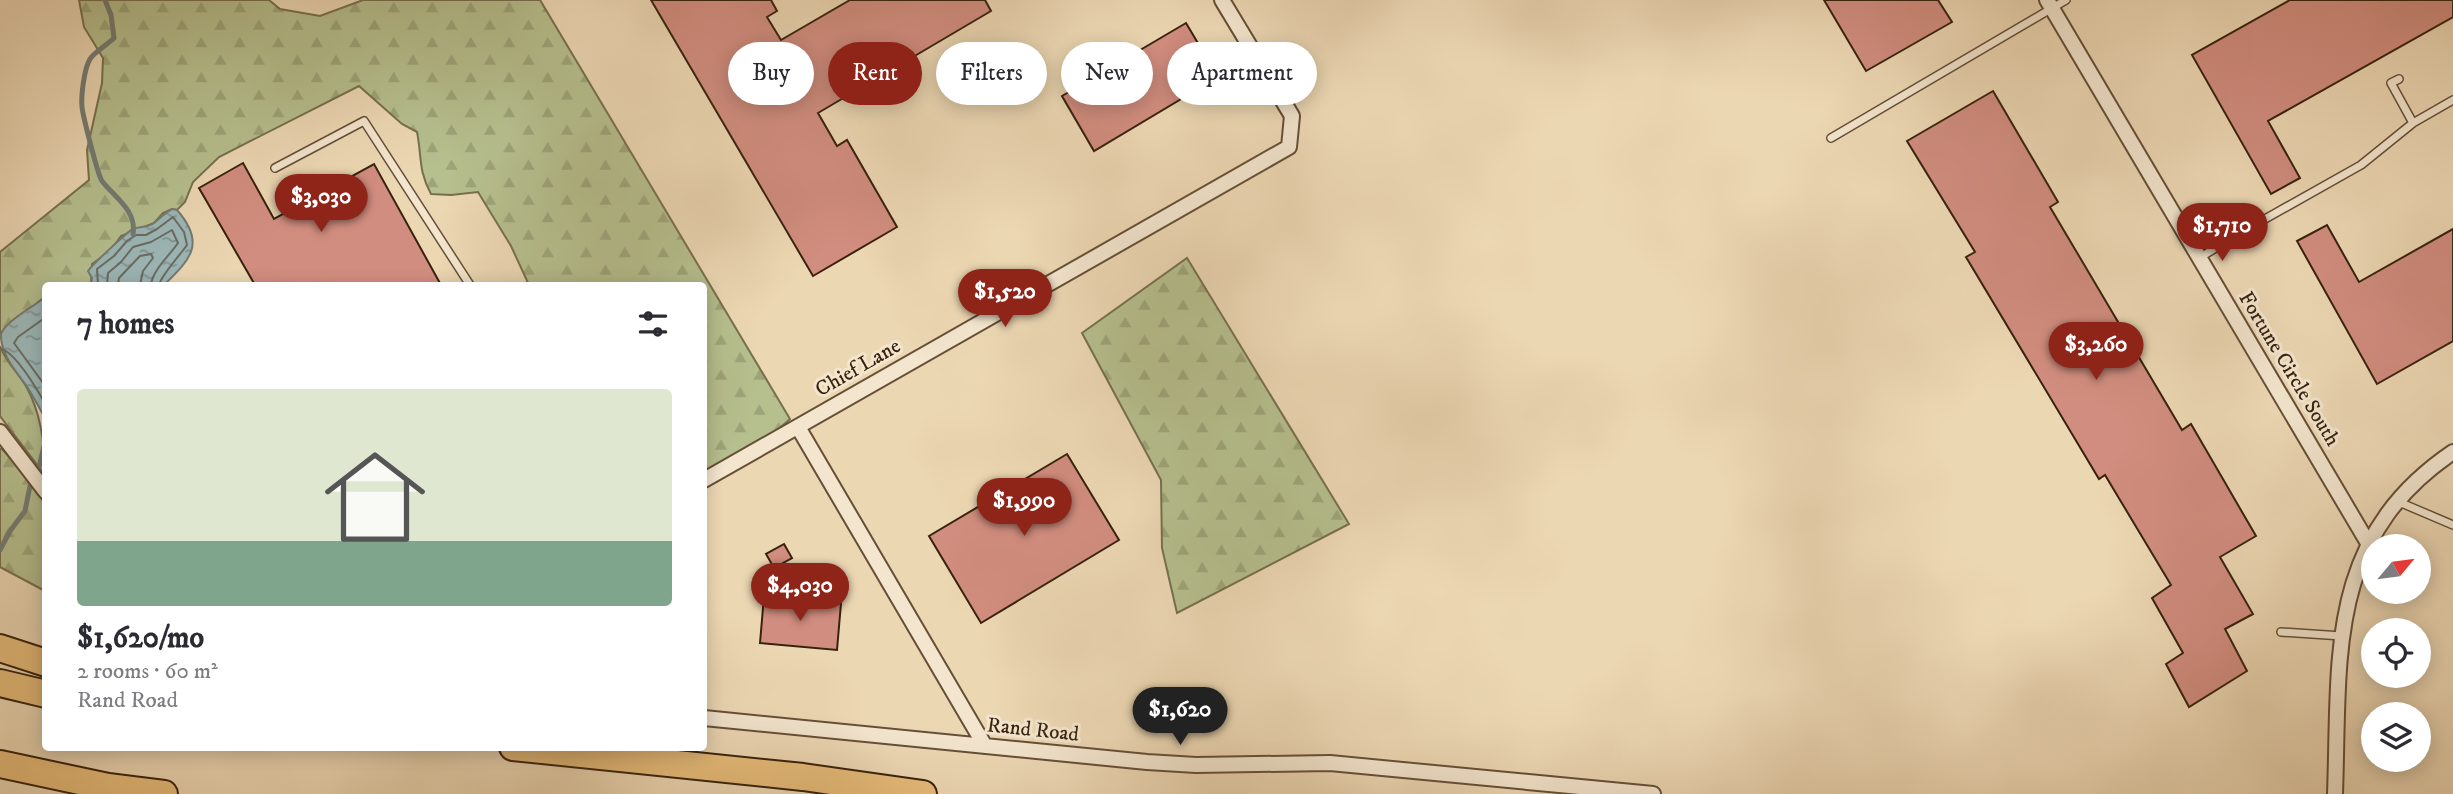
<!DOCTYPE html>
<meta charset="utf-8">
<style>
:root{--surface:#fff;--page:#f7f7f7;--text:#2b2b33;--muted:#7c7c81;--accent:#8f2418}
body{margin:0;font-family:"IM FELL DW Pica",serif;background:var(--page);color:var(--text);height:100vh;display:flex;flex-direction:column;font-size:26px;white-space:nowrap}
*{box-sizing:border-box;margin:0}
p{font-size:23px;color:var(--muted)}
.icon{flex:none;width:38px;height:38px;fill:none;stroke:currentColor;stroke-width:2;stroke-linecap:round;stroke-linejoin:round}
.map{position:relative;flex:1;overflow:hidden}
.sheet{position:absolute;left:42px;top:282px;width:665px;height:469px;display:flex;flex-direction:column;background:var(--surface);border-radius:7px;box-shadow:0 4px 18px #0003}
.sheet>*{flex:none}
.hud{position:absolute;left:728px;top:42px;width:665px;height:63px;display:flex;gap:14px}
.needle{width:46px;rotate:61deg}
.buttons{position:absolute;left:2361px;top:534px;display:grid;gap:14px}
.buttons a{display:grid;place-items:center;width:70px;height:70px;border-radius:50%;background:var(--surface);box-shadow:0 4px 18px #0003;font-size:35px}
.price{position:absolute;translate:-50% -60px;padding:0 16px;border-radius:24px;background:var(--accent);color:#fff;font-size:23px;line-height:46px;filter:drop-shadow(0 2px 4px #0008)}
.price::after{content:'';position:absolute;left:50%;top:42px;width:21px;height:16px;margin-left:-10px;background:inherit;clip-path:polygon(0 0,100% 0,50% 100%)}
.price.active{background:#222;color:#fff}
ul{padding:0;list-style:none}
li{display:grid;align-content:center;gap:14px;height:371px;padding:0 35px}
li span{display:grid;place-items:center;height:217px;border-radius:7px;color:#555}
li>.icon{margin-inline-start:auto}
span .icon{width:126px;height:126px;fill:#fffc;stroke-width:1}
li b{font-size:30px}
h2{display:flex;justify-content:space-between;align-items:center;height:84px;padding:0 35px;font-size:30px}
.chip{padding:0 24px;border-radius:32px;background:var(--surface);box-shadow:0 4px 18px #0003;font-size:24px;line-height:63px}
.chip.active{background:var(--accent);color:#fff}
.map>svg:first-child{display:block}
.forest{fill:url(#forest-firs);stroke:#77704e;stroke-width:2}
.water{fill:url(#water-ripples);stroke:#747b73;stroke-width:2}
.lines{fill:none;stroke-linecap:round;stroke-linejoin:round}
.shore{stroke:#6a6c62;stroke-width:2}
.stream{stroke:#747b73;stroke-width:5}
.building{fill:#d18d7f;stroke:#38220d;stroke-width:2}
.lane-casing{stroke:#654f36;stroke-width:10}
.street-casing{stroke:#654f36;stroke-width:18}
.highway-casing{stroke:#38220d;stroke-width:30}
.lane{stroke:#f3e5ce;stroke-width:7}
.street{stroke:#f3e5ce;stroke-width:14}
.highway{stroke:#e6bc7a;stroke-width:26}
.labels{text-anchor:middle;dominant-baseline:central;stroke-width:6;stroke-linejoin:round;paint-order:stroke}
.street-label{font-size:21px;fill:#38220d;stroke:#f3e5ce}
</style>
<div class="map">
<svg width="2453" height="794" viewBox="0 0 2453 794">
<defs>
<pattern id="forest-firs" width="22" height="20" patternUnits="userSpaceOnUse" patternTransform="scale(1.75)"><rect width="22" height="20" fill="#b6bf8e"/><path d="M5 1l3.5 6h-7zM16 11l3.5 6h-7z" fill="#9da479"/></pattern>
<pattern id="water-ripples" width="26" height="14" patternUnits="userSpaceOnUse" patternTransform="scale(1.75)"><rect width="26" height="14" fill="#9cb7b7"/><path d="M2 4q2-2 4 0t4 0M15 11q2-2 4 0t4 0" fill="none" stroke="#809493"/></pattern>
</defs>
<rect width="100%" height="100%" fill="#ecd7b3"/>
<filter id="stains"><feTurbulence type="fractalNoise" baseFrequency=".00286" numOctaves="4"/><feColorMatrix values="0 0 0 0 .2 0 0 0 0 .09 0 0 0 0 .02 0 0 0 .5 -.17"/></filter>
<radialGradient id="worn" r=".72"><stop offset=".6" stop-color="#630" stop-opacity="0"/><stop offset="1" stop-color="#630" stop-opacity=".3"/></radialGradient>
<path class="forest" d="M79,0H269L280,9L320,16L363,0H540L790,419L766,440L704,473V285H529L511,246L478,192L451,195L431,194C418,170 422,157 417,132L402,124L359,86L219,157L193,182L185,202L177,210L172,209L163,213L154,223L121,236L110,251L92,264L91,285H46L45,299H42L1,333L0,339V252L89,180L87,150L102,83L103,58L84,27Z
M1187,258L1349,524L1177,613L1162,548L1161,480L1082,333Z
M0,346C6,363 19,373 27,388C41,414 45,446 45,475L0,416Z
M0,449H2L27,476L45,504V591L0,567Z"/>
<path class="water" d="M172,209L177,210C206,243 191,259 164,285H91L92,278L88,271C91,266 128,231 133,229C140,226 147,228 154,223C161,218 164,213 172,209Z
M43,299H46L45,418C39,407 33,396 26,385C16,372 0,353 1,334C5,322 32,307 43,299Z"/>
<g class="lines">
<path class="shore" d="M98,285L97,269L114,256L127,241L136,235H146L157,229L173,217L184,232L187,245C180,255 161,276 159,285
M107,285L108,273L121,262L133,247L151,242L172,230L178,243C169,256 152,271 151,285
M118,285L119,278L140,256L151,254L153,258L143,271L140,285
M46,317L18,337L14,343L46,387
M0,349C15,350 38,391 46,405"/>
<path class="stream" d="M105,0L111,15L114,38C107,45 94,52 90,59C84,69 81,96 82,107C83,116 98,176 102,181C114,197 137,210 133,234
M38,471L46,438
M0,550L10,531L25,511L30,486"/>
</g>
<path class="building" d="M651,0H771L777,11L767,17L781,40L850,0H985L991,11L818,113L837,146L847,140L897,227L813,276Z
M1824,0H1938L1952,22L1866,71Z
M2290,0H2453V17L2268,121L2300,178L2271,194L2192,55Z
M1186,23L1218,77L1094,151L1062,96Z
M1993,91L2058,202L2050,207L2182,430L2191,424L2256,536L2220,557L2253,614L2225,629L2247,671L2189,707L2166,664L2183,653L2152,598L2171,585L2105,475L2099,479L1966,257L1975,252L1907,141Z
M243,163L274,219L374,164L441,285H255L199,188Z
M2327,225L2359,282L2453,229V341L2377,384L2297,241Z
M1067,454L1119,540L981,623L929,536Z
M784,544L792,558L774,568L766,554Z
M764,596L841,603L837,650L760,643Z"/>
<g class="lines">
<g class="lane-casing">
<path id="lane" d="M2399,79L2391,83L2413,123
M1831,138L2066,0
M275,168L364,121L470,285
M2199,258L2249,228L2361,165L2413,123L2453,100
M2399,502L2453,525
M2281,632L2342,636"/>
</g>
<g class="street-casing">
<path id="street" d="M2047,0L2368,543
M798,427L985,746
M0,432L46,492
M704,480L1289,147L1292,116L1222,0
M704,718L1147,762L1196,765L1330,763L1653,794
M2335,794C2340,657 2325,539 2453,452"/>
</g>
<g class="highway-casing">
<path id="highway" d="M0,648L46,663
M0,683L46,694
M513,747L803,777L923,794
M0,764L108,787L164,794"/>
</g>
<use href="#lane" class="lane"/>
<use href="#street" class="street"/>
<use href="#highway" class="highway"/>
</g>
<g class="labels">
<g class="street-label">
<text transform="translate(858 368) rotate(-30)">Chief Lane</text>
<text transform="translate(2289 369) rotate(59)">Fortune Circle South</text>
<text transform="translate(1033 730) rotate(6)">Rand Road</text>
</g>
</g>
<rect width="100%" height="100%" filter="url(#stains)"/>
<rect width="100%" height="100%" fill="url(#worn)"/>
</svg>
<div class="buttons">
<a><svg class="needle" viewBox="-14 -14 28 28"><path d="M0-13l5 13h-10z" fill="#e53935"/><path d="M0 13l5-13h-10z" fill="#7c7c81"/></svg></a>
<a><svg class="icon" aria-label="locate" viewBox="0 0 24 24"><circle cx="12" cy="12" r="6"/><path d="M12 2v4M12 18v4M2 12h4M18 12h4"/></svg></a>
<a><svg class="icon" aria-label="layers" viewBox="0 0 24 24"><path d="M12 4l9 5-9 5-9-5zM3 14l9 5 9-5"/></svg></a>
</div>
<b class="price" style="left:321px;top:234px">$3,030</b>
<b class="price" style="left:2222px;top:263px">$1,710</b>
<b class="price" style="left:1005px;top:329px">$1,520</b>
<b class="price" style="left:2096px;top:382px">$3,260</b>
<b class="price" style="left:1024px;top:538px">$1,990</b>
<b class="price" style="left:800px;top:623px">$4,030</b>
<b class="price active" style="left:1180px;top:747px">$1,620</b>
<div class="hud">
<a class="chip">Buy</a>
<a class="chip active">Rent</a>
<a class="chip">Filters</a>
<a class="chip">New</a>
<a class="chip">Apartment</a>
</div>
<section class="sheet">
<h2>7 homes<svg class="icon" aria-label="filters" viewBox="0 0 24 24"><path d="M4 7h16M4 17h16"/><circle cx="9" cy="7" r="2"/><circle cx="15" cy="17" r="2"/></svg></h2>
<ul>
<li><span style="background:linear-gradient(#dfe7d0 70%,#7fa58c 0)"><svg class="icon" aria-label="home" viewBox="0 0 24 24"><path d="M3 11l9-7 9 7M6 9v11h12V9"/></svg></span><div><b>$1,620/mo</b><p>2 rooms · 60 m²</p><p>Rand Road</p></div></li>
</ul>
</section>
</div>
